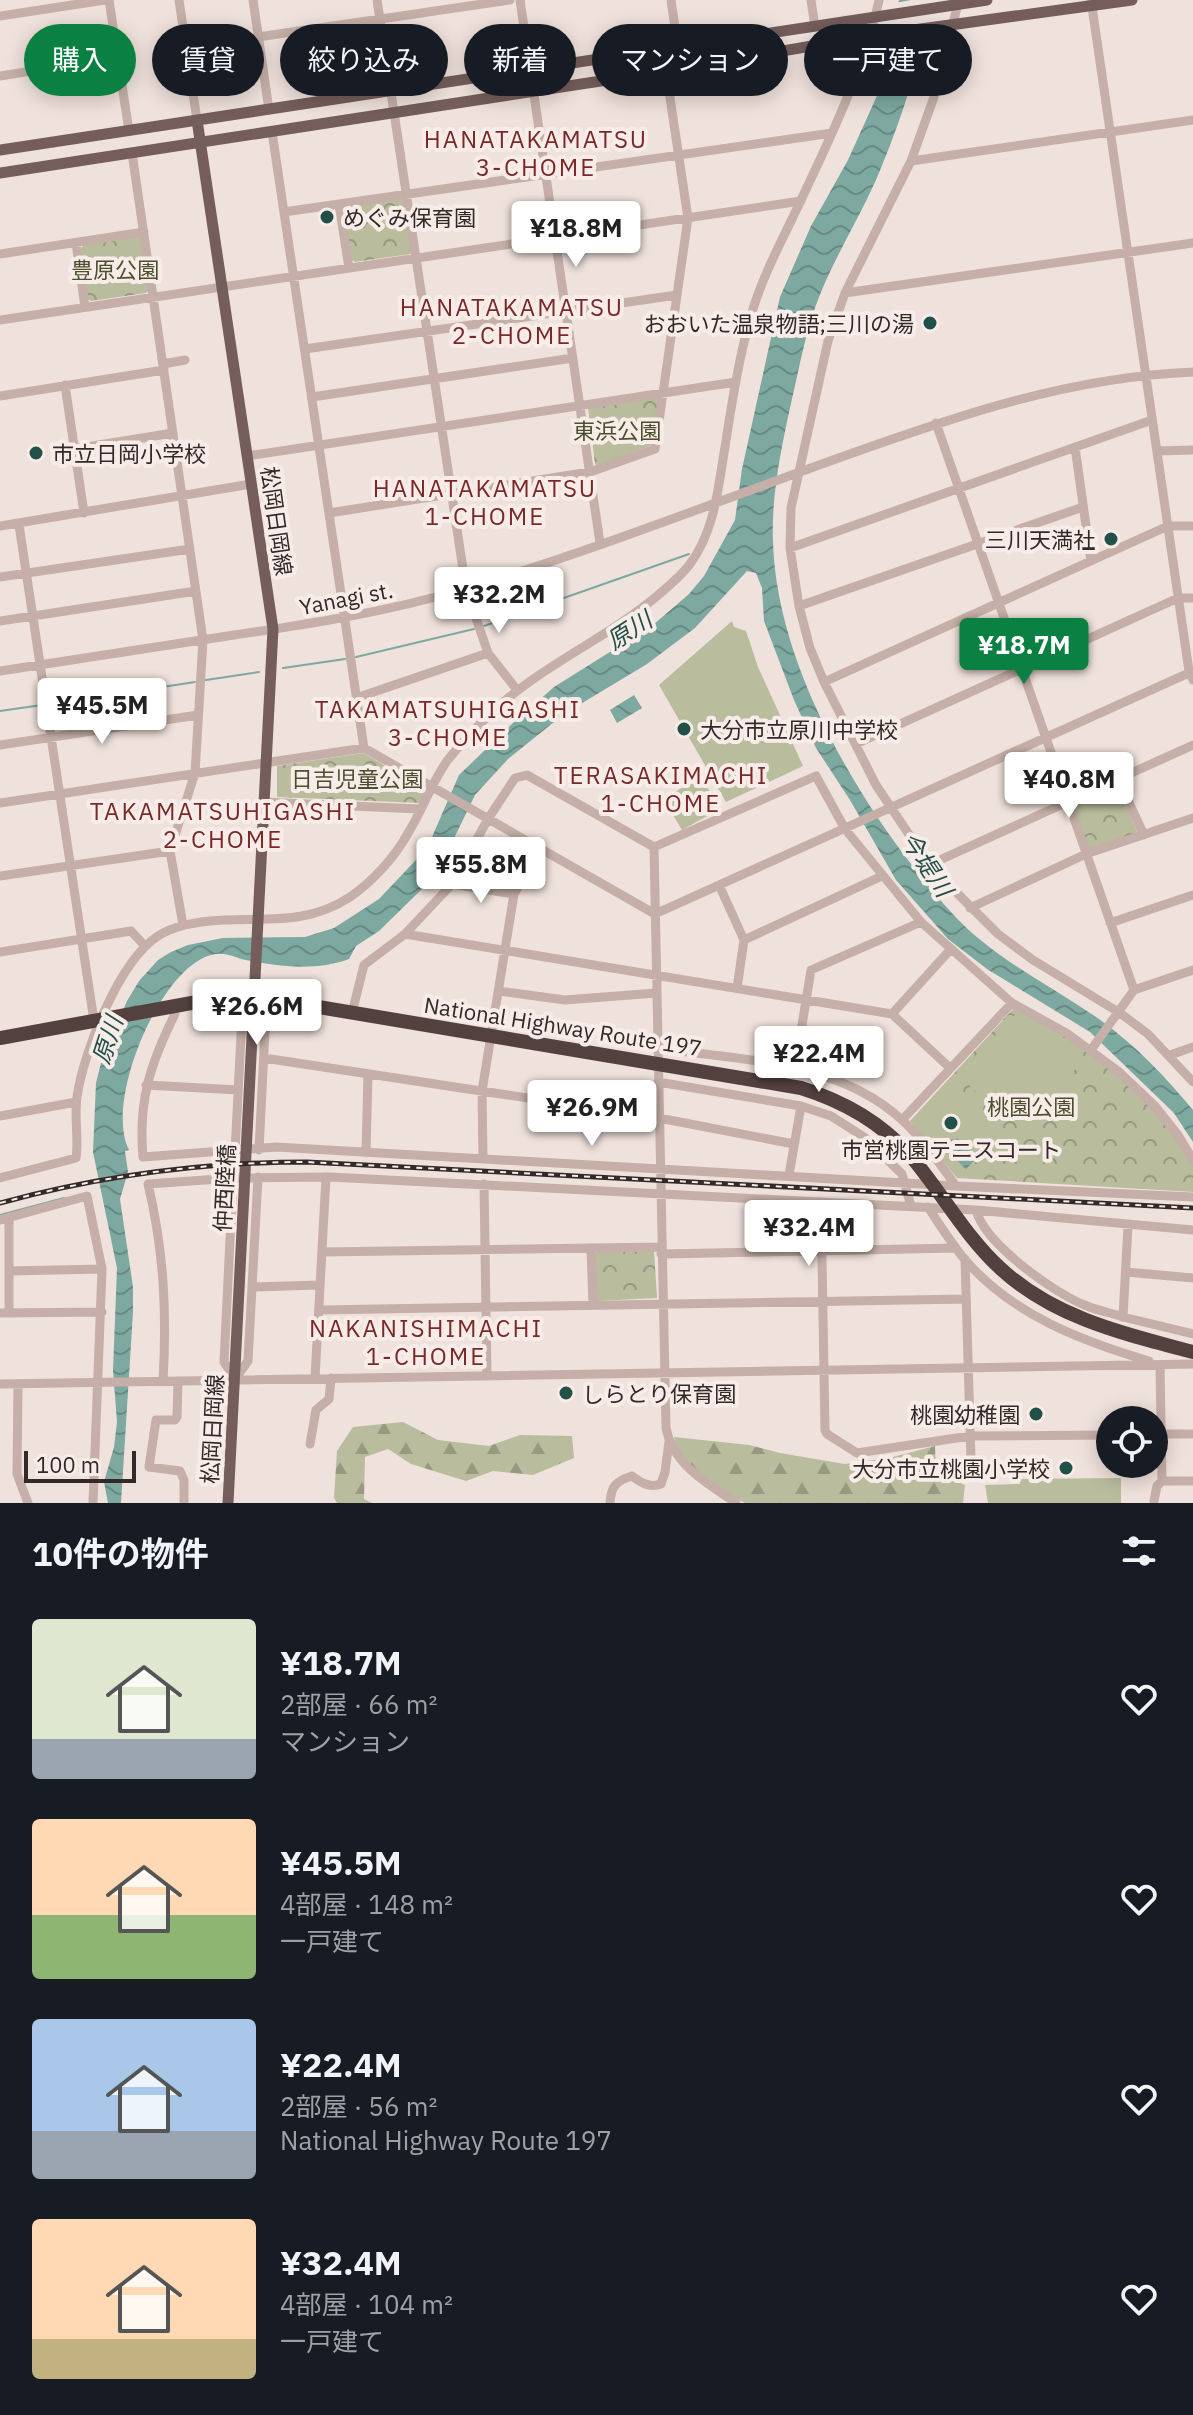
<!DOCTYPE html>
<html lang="ja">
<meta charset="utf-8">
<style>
:root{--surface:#171b24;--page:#20242c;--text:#f1f3f6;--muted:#9ea1a6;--accent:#0b8043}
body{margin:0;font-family:"IBM Plex Sans","Noto Sans JP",sans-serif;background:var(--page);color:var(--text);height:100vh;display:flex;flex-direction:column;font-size:30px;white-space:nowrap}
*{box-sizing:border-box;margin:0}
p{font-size:26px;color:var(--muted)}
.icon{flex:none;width:44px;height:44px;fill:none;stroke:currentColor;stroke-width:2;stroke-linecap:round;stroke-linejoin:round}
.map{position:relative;height:1503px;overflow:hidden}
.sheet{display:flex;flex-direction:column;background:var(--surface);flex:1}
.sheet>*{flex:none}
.top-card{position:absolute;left:24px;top:24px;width:1146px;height:72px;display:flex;gap:16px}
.buttons{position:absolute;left:1096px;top:1406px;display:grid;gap:16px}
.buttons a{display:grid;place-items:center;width:72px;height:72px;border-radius:50%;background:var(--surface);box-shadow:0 4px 20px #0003;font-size:40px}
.scale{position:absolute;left:24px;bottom:20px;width:112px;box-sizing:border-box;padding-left:8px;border:4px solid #332928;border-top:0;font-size:22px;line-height:28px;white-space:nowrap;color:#332928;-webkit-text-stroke:6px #f7ece7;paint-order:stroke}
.price{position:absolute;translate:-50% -68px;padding:0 18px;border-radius:8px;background:#fff;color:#222;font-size:26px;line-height:52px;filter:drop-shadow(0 2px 4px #0008)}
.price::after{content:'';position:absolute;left:50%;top:48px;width:24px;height:18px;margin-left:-12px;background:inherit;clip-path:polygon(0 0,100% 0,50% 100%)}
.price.active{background:var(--accent);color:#fff}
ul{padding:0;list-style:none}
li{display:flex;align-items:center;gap:24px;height:200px;padding:0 32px}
li span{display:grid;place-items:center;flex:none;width:224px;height:160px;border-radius:8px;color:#555}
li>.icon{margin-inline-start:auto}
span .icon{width:96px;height:96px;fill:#fffc;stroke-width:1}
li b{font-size:34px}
h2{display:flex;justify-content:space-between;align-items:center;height:96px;padding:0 32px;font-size:34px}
.chip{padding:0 28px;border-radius:36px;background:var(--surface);box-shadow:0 4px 20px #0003;font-size:28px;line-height:72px}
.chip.active{background:var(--accent);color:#fff}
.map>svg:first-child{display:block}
.forest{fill:url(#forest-firs)}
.park{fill:url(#park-crowns)}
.garden{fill:#b9bc9d}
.water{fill:url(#water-waves)}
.pier{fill:#efe1db}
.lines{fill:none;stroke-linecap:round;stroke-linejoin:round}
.stream{stroke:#7da9a0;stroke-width:2}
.minor{stroke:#c5afa8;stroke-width:9}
.major{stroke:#745d5a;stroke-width:11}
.highway{stroke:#534140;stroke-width:14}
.rail-casing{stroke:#332928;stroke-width:5}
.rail{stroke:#f7ece7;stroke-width:2;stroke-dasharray:6;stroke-linecap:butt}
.poi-dot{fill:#225048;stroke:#f7ece7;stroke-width:3}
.labels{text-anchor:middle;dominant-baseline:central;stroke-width:8;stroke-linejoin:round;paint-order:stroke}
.poi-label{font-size:22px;fill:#332928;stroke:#f7ece7;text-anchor:start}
.park-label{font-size:22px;fill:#4b4f2e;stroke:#f7ece7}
.street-label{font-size:22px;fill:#332928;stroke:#f7ece7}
.neighbourhood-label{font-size:24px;letter-spacing:2px;fill:#79292a;stroke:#f7ece7}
.water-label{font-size:24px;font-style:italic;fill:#225048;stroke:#f7ece7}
</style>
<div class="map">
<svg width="1193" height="1503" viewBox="0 0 1193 1503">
<defs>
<pattern id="forest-firs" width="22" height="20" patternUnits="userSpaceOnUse" patternTransform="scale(2)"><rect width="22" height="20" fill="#b9bc9d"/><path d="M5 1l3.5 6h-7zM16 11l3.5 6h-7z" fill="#979980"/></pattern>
<pattern id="park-crowns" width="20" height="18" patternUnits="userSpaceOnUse" patternTransform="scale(2)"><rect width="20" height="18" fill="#b9bc9d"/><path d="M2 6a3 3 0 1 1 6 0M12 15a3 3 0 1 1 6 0" fill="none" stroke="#979980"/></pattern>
<pattern id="water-waves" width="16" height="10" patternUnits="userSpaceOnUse" patternTransform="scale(2)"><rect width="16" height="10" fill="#7da9a0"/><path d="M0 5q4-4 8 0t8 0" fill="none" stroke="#678a82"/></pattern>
</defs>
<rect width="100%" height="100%" fill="#efe1db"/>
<path class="forest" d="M403,1422L438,1440L489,1446L520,1435L572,1436L574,1458L533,1475L493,1471L466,1481L411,1464L388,1449L365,1457L364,1499L372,1503H337L334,1498L337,1451L353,1427Z
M674,1437L749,1445L780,1453L845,1464L889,1458L935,1446L936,1473L965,1485L963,1503H745C718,1488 680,1470 674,1437Z"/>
<path class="park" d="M402,199L405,200L413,251L410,254L355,262L351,259L344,209L347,207Z
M138,237L141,239L149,290L146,293L91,301L88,299L81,249L83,245Z
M656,397L659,400L652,445L598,466L595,464L588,407Z
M363,753L424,788L426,791L420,803L277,797V766Z
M1114,785L1117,786L1137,831L1136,834L1091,849L1088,847L1074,806L1075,803Z
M1014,1008L1072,1041L1133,1087L1164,1122L1193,1162V1192L957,1178L910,1121Z
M654,1251L657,1298L598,1301L595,1299V1255L597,1252Z"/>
<path class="garden" d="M732,621L734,627L746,631L758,667L803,766L726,802L659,685Z
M700,775L720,809L682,830L664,800Z
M1016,1014L1077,1053C1077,1091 1041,1121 1003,1109C985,1103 971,1087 958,1074Z
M945,1088L1002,1138L991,1153L958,1126L941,1145L914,1120Z
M1121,1478V1503H988L985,1485L1020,1484V1479Z"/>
<path class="water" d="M899,0H935C920,57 904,113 881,168C864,210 839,249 821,292C807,325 800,364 792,399C782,444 771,495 773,541C776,670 867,819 951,912C992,958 1049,984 1099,1019C1134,1044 1166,1077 1193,1110V1142L1174,1113L1090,1032L987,969L948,939L896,880L850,800L816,748L794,700L764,621L762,588L756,573L747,571L695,628L647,664L564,714L508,759L475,795L444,859L423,888L379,931L356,946L349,959C317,971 280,967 246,960C233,957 225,951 211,955C159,969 104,1102 129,1150L125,1151L128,1172L120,1199L133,1287V1312L121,1503H108L104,1482L114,1447L117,1422L113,1370L117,1268L93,1152L96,1083L102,1059L127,1001L139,981L158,960L171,952L188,945L223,938L305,937L334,928L379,899L415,861L432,837L459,775L513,723L554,687L653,625L689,594L704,576L735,520L742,469L780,297L811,226L848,160L880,89Z
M634,695L642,708L617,723L610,710Z
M957,1138L978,1157L966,1169L946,1150Z"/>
<path class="pier" d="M911,0H939L928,43L884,50L895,3Z"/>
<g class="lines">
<path class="stream" d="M484,626L689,554
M356,657L474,629
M283,668L345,659
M206,680L259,672
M51,704L195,682
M0,711L42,705
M0,1215L64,1198"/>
<path class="minor" d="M109,0L129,131
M179,0L197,120
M253,0L269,110
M377,0L466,589L488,653L517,690
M520,0L600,543
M671,0L678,48
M811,0L815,27
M959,0L934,97L911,161L845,293L828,341L791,508L790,548L799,606L810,648L824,682L876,785L920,851L941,877L998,934L1033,960L1120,1013L1148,1034L1193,1082
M1091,0L1189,671L1193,680
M0,16L105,0
M258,37L510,0
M0,76L118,57
M272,132L364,748
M132,153L203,640L195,773L170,851L183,925
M911,161L1193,120
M339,204L349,268
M284,212L832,133
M76,243L85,307
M0,254L144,232
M845,293L1193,243
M0,320L801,201
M305,349L677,295
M163,364L185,360
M65,385L84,513
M0,396L164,370
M312,397L573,358
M936,423L1134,990
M1075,447L1091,561
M74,449L173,433
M1157,451L1193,450
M247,456L736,382
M329,513L590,472L655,449L688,218L666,71
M19,525L94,1021
M0,526L251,484
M790,548L1152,420
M0,577L190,549
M799,606L1083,507
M0,621L196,591
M0,671C74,660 147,648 221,637C303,625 384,613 464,589C589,552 711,504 833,460C950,418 1067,377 1193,372
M824,682L1168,526H1193
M356,698L488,653
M856,744L1178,598H1193
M0,745L198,715
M1118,779L1144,835
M263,802L419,809
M0,803L364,748L655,914
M654,847L816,776L845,829L921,922L1012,1003L1068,1034L1118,1071L1155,1106L1178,1135L1193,1160
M654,847L666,1428C673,1465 707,1483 736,1503
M931,864L1193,745
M0,876L170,851
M452,884L514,894
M719,885L744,940L737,988
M970,908L1086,854L1193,818
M655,914L1193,671
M1110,923L1193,895
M405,934L892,1014L950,1068
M744,940L882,876
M0,952L131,931L145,946
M499,991L565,1000L656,993
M352,1013L364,965L405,934L452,884L488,819L515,778L527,775L654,847
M175,1014C150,1064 138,1102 143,1157L276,1147L956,1186L1193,1197
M892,1014L950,950
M657,1048C739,1060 837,1060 902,1120C923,1139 939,1163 956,1186
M1091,1050L1134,990L1193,970
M1170,1055L1193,1047
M264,1058L659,1118L794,1144
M795,1068L811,970L921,922
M658,1082L801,1106L831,1116L864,1137L902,1174L911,1206
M146,1085L238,1090
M0,1116L76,1102
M902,1120L1012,1003
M235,1152L242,1016L253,997L266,1011L259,1150
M366,1153L368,1074
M483,1159L482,1091L514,894L540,849
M789,1175L801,1106
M0,1178L76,1158C79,1138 74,1117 77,1097C83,1053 119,961 158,936C176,924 203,921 224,920C270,918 309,924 350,897C372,882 394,858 407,835C422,811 431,784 447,761C458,747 471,733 483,721C533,669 602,642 657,596C669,586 681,576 690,564C715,530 718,488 725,447C732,402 739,356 752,312C764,272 784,237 801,200C829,141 866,63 879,0
M233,1178L224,1362L235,1379
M484,1184L487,1375
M821,1202L825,1430L827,1434L857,1453L970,1436L1110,1435
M928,1207C940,1225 952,1245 967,1262C1015,1316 1082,1341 1149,1361
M976,1210C985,1244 1055,1294 1087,1306C1099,1311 1112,1313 1123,1317L1128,1226
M0,1220L87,1196L102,1269L93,1503
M591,1248L593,1305
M322,1252L661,1247
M661,1254L956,1248
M965,1259L971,1459
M9,1271L102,1269
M1126,1272L1193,1278
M252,1287L320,1285
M319,1310L966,1299
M0,1313L102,1312
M9,1313V1217
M1123,1317L1193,1334
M1160,1365L1162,1481
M315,1378L326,1177
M235,1379L248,1361L258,1177
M163,1381C167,1313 164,1251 148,1184L233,1178L330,1177L976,1210L1193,1230
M178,1381L177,1417L175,1420H156L149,1467L180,1471L184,1480V1503
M0,1384L1193,1364
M18,1384L17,1474L28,1503
M1154,1434H1193
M310,1444L316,1410L329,1399L331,1378
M1154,1501L1157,1486L1162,1481H1193
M610,1503C611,1486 616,1481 632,1476C641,1483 650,1488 661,1484L665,1472L669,1442"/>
<path class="major" d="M197,120L273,629L228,1503
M0,150L987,0
M0,173L666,71L870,36L1132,0"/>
<path class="highway" d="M0,1038L241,994L801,1088C843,1101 880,1122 909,1154C941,1191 964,1235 1000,1268C1054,1318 1124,1334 1193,1352"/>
<g class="rail-casing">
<path id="rail" d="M0,1203C100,1176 203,1162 307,1162L1193,1208"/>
</g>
<use href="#rail" class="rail"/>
</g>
<g class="poi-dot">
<circle cx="327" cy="217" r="8"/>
<circle cx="930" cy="323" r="8"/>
<circle cx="36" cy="453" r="8"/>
<circle cx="1111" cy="539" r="8"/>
<circle cx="684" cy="729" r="8"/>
<circle cx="951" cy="1123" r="8"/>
<circle cx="566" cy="1393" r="8"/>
<circle cx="1036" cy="1414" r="8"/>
<circle cx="1066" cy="1468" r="8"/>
</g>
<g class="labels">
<g class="poi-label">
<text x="343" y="217">めぐみ保育園</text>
<text x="914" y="323" text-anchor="end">おおいた温泉物語;三川の湯</text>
<text x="52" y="453">市立日岡小学校</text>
<text x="1095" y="539" text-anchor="end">三川天満社</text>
<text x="700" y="729">大分市立原川中学校</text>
<text x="951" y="1149" text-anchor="middle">市営桃園テニスコート</text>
<text x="582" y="1393">しらとり保育園</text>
<text x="1020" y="1414" text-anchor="end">桃園幼稚園</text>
<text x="1050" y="1468" text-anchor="end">大分市立桃園小学校</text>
</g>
<g class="park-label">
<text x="115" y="269">豊原公園</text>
<text x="617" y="430">東浜公園</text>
<text x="357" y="778">日吉児童公園</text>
<text x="1031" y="1106">桃園公園</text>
</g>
<g class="street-label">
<text transform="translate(277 521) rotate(82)">松岡日岡線</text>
<text transform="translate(346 598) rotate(-11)">Yanagi st.</text>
<text transform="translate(563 1026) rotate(9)">National Highway Route 197</text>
<text transform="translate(224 1188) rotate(-87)">仲西陸橋</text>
<text transform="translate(212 1429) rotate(-87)">松岡日岡線</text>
</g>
<g class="neighbourhood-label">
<text x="536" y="139">HANATAKAMATSU<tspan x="536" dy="28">3-CHOME</tspan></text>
<text x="512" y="307">HANATAKAMATSU<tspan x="512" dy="28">2-CHOME</tspan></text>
<text x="485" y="488">HANATAKAMATSU<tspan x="485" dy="28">1-CHOME</tspan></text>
<text x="448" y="709">TAKAMATSUHIGASHI<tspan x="448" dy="28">3-CHOME</tspan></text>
<text x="661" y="775">TERASAKIMACHI<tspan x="661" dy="28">1-CHOME</tspan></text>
<text x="223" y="811">TAKAMATSUHIGASHI<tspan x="223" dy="28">2-CHOME</tspan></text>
<text x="426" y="1328">NAKANISHIMACHI<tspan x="426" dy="28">1-CHOME</tspan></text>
</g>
<g class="water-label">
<text transform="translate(629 630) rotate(-33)">原川</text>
<text transform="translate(927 864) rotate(56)">今堤川</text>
<text transform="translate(107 1040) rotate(-72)">原川</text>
</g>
</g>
</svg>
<div class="buttons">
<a><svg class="icon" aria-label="locate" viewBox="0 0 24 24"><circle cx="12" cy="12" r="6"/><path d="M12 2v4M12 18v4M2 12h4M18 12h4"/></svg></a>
</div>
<div class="scale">100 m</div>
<b class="price" style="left:576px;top:269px">¥18.8M</b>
<b class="price" style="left:499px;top:635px">¥32.2M</b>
<b class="price active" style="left:1024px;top:686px">¥18.7M</b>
<b class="price" style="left:102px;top:746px">¥45.5M</b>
<b class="price" style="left:1069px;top:820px">¥40.8M</b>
<b class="price" style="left:481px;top:905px">¥55.8M</b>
<b class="price" style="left:257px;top:1047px">¥26.6M</b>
<b class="price" style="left:819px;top:1094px">¥22.4M</b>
<b class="price" style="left:592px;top:1148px">¥26.9M</b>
<b class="price" style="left:809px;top:1268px">¥32.4M</b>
<div class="top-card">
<a class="chip active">購入</a>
<a class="chip">賃貸</a>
<a class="chip">絞り込み</a>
<a class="chip">新着</a>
<a class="chip">マンション</a>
<a class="chip">一戸建て</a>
</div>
</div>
<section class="sheet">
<h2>10件の物件<svg class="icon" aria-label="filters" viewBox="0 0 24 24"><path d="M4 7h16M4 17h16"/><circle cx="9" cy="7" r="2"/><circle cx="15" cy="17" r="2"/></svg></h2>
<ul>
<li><span style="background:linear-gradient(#dfe7d0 75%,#9aa5b1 0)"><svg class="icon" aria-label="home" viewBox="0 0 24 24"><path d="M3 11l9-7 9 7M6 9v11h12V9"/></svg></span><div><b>¥18.7M</b><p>2部屋 · 66 m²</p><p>マンション</p></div><svg class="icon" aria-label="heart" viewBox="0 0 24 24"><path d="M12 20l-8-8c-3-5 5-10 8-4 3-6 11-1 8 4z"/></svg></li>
<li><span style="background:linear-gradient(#ffd9b3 60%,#8fb573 0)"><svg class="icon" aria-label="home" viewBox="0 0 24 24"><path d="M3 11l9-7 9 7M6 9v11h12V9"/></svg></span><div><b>¥45.5M</b><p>4部屋 · 148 m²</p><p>一戸建て</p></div><svg class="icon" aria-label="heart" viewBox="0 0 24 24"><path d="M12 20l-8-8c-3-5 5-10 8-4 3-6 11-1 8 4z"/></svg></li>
<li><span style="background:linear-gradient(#a9c7e8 70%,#9aa5b1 0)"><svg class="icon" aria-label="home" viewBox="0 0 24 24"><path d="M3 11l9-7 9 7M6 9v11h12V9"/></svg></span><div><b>¥22.4M</b><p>2部屋 · 56 m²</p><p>National Highway Route 197</p></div><svg class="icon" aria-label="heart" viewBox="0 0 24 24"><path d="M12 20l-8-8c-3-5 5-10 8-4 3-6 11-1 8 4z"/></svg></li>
<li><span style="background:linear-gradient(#ffd9b3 75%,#c2b280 0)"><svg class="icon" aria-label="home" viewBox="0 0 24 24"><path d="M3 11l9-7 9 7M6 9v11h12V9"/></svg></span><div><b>¥32.4M</b><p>4部屋 · 104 m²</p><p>一戸建て</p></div><svg class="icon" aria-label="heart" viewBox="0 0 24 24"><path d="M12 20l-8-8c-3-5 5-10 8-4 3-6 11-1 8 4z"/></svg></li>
</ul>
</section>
